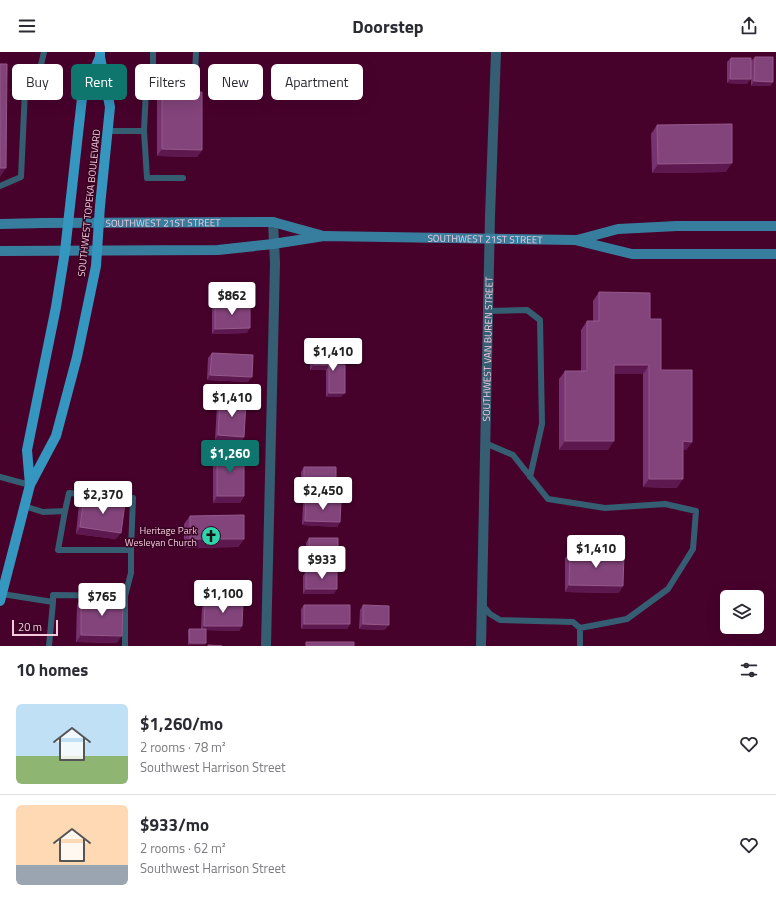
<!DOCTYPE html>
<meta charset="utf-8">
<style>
:root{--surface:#fff;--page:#f2f2f3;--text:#2b2b33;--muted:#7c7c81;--line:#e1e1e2;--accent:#0f766e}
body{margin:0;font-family:"Titillium Web",sans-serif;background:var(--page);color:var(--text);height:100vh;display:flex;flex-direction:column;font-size:15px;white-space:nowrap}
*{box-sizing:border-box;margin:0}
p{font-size:13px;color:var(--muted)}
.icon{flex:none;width:22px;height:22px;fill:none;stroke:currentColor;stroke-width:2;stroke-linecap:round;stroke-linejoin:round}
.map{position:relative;height:594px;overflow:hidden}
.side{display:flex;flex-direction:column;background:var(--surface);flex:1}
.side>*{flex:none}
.banner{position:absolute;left:12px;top:12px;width:400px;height:36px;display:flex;gap:8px}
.controls{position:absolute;left:720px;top:538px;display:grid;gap:8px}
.controls a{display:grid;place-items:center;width:44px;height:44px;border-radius:6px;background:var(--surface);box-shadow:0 4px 16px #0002;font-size:20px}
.scale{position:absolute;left:12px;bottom:10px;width:46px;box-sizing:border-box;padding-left:4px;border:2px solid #f5cadd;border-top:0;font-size:11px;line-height:14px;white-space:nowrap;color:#f5cadd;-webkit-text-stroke:3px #360321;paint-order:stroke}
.price{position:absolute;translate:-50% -34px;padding:0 9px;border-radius:4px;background:#fff;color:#222;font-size:13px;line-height:26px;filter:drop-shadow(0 1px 2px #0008)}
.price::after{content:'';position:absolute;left:50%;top:24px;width:12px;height:9px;margin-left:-6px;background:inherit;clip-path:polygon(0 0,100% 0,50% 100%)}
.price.on{background:var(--accent);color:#fff}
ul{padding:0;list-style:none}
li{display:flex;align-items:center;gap:12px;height:100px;padding:0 16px}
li+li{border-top:1px solid var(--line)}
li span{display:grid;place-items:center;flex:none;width:112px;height:80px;border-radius:6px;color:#555}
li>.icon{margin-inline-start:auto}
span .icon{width:48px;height:48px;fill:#fffc;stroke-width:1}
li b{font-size:17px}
h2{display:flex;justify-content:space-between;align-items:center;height:48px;padding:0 16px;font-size:17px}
.tag{padding:0 14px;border-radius:6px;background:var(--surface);box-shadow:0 4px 16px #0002;font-size:14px;line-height:36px}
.tag.on{background:var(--accent);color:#fff}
header{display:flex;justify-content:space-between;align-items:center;height:52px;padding:0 16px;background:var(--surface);font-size:18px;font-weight:700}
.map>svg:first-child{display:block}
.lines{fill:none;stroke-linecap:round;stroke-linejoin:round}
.service{stroke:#355e72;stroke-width:6}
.minor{stroke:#355e72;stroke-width:10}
.secondary{stroke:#377e9e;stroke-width:10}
.primary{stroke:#3596bf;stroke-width:10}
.wall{fill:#76336f}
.shaded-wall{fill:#5d194f}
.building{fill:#83447b;stroke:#95598a}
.labels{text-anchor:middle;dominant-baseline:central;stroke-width:3;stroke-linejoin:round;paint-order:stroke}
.street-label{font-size:10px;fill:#f5cadd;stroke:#360321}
.poi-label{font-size:10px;fill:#f5cadd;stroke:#360321;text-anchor:end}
</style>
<header><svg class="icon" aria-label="menu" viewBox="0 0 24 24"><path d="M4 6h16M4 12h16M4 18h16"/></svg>Doorstep<svg class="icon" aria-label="share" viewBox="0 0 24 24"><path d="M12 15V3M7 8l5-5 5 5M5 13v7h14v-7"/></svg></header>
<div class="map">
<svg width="776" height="594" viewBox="0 0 776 594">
<rect width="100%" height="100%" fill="#47022c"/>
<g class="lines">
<path class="service" d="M153,0V21L195,22L196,0
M153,21L146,37L144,79L147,126H183
M108,79H144
M0,134L21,125L25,38L40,17L44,0
M488,259L527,258L540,268L542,372L530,425
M485,391L513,403L548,447L605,456L665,452L696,459L693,497L668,537L627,567L580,576
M0,425L30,433
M24,454L43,460L65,459L58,498H131V521L125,544V594
M65,459L69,441L133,446L131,498
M2,542L53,550L49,594
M53,550V543L125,544
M483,554L490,562L500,568L573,570L580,576V594"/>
<g class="minor">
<path d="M266,594L275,211L273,170"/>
<path id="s1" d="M481,594L490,164L496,0"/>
</g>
<g class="secondary">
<path id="s2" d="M0,172L43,171L273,170L320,183"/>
<path d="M577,188L618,177L677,174H776"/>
<path id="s3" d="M0,199L218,198L273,192L324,184L575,188L632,202H776"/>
</g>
<path class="primary" d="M30,433L27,398L56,255L65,199L82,46L100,5
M0,549L30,433L56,384L77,305L96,214L100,154L110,55L100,5V0"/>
</g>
<path class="wall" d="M755,5L773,30L770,34H751V9Z
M731,6L747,32L727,31V10Z
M162,40L202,98L197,105L157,104V47Z
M657,73L726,120L652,121L651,82Z
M599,240L650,267L661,318L692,390L686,398H683L677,436L643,435V322H614L608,398H559V327L565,319H581V278L587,269H593V249Z
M215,253L247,281L212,282V257Z
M212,301L248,330L207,328L208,306Z
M314,302L335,313L341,345H326V318H310V306Z
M220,347L244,385L241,389L215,388L217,352Z
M217,401L244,444L240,451H213V408Z
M304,415L333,438H301V420Z
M84,446L116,487L76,482L79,452Z
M306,448L340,470L337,475L302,473L303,452Z
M190,464L244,487L238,495L184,496V472Z
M309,486L335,511H306V491Z
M570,500L619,541L565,540V506Z
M306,519L334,542H303V524Z
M81,546L117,591L76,590L77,553Z
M205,550L242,574L239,579L206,578V591L204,593H188V579L189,577H201L202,555Z
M304,553L350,572L347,577H301V557Z
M363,553L385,578L359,577L360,558Z"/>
<path class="shaded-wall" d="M730,27H751L747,32L727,31Z
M754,29L773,30L770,34H751Z
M162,97L202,98L197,105L157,104Z
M732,111L726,120L652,121L658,112Z
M0,116H6L0,125Z
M250,276L247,281L212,282L215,277Z
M314,313H329L326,318H310Z
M614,313H649L643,322H608Z
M210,323L252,325L248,330L207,328Z
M329,341H345L341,345H326Z
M218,383L244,385L241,389L215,388Z
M565,389H614L608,398H559Z
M683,389L692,390L686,398H677Z
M649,427H683L677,436L643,435Z
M304,433H336L333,438H301Z
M217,444H244L240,451H213Z
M305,469L340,470L337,475L302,473Z
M80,475L121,481L116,487L76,482Z
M190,487H244L238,495L184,496Z
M309,506H338L335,511H306Z
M569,533L623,534L619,541L565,540Z
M306,537H337L334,542H303Z
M304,572H350L347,577H301Z
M363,572L389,573L385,578L359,577Z
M204,574H242L239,579L201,578Z
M81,583L122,584L117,591L76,590Z
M190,591H206L204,593H188Z"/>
<path class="building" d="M755,5H773V30L754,29Z
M731,6H751V27H730Z
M0,12H7L6,116H0Z
M162,40H202V98L162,97Z
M732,72V111L658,112L657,73Z
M599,240L650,241V267H661V318H692V390L683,389V427H649V313H614V389H565V319H587V269H599Z
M250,252V276L215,277V253Z
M212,301L253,303L252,325L210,323Z
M314,302H335V313H345V341H329V313H314Z
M220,347L246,349L244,385L218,383Z
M217,401H244V444H217Z
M304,415H336V433H304Z
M84,446L125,451L121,481L80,475Z
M306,448L341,449L340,470L305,469Z
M244,463V487H190V464Z
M309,486H338V506H309Z
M570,500L624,501L623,534L569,533Z
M306,519H337V537H306Z
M81,546L123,547L122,584L81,583Z
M205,550L243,551L242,574H204Z
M304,553H350V572H304Z
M363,553L389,554V573L363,572Z
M189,577H206V591H190Z
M306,590H354V594H306Z
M208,593L222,594H208Z"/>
<defs>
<g id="church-disc" transform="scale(1)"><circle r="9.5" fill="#2fd4aa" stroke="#360321"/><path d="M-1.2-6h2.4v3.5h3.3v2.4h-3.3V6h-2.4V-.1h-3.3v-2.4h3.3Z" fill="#111"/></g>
</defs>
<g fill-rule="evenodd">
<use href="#church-disc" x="211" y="484"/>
</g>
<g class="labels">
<g class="street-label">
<text transform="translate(89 151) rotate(-84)">SOUTHWEST TOPEKA BOULEVARD</text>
<text stroke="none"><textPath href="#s2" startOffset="163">SOUTHWEST 21ST STREET</textPath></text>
<text stroke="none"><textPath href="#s3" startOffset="486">SOUTHWEST 21ST STREET</textPath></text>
<text stroke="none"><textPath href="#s1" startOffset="297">SOUTHWEST VAN BUREN STREET</textPath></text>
</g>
<g class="poi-label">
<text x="197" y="478">Heritage Park<tspan x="197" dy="12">Wesleyan Church</tspan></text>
</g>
</g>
</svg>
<div class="controls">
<a><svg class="icon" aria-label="layers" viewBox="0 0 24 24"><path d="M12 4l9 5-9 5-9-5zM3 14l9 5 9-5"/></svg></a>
</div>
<div class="scale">20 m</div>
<b class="price" style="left:232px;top:264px">$862</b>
<b class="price" style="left:333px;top:320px">$1,410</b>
<b class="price" style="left:232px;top:366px">$1,410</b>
<b class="price on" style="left:230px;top:422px">$1,260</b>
<b class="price" style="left:323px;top:459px">$2,450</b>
<b class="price" style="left:103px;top:463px">$2,370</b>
<b class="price" style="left:596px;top:517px">$1,410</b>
<b class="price" style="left:322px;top:528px">$933</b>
<b class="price" style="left:223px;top:562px">$1,100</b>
<b class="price" style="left:102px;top:565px">$765</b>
<div class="banner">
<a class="tag">Buy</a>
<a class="tag on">Rent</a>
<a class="tag">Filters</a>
<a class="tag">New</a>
<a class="tag">Apartment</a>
</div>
</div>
<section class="side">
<h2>10 homes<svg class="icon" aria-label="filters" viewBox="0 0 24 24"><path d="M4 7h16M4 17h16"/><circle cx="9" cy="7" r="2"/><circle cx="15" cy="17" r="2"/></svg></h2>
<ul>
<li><span style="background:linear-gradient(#bfe0f5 65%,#8fb573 0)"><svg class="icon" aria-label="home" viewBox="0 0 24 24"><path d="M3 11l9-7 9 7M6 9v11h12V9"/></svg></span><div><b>$1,260/mo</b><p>2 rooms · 78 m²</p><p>Southwest Harrison Street</p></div><svg class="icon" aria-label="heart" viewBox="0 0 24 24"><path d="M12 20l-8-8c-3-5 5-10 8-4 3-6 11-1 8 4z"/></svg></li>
<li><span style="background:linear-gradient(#ffd9b3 75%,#9aa5b1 0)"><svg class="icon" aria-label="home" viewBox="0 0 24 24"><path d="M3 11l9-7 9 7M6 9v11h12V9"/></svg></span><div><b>$933/mo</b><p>2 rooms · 62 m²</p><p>Southwest Harrison Street</p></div><svg class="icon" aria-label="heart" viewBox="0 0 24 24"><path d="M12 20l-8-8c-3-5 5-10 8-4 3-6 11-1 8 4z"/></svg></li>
</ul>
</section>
